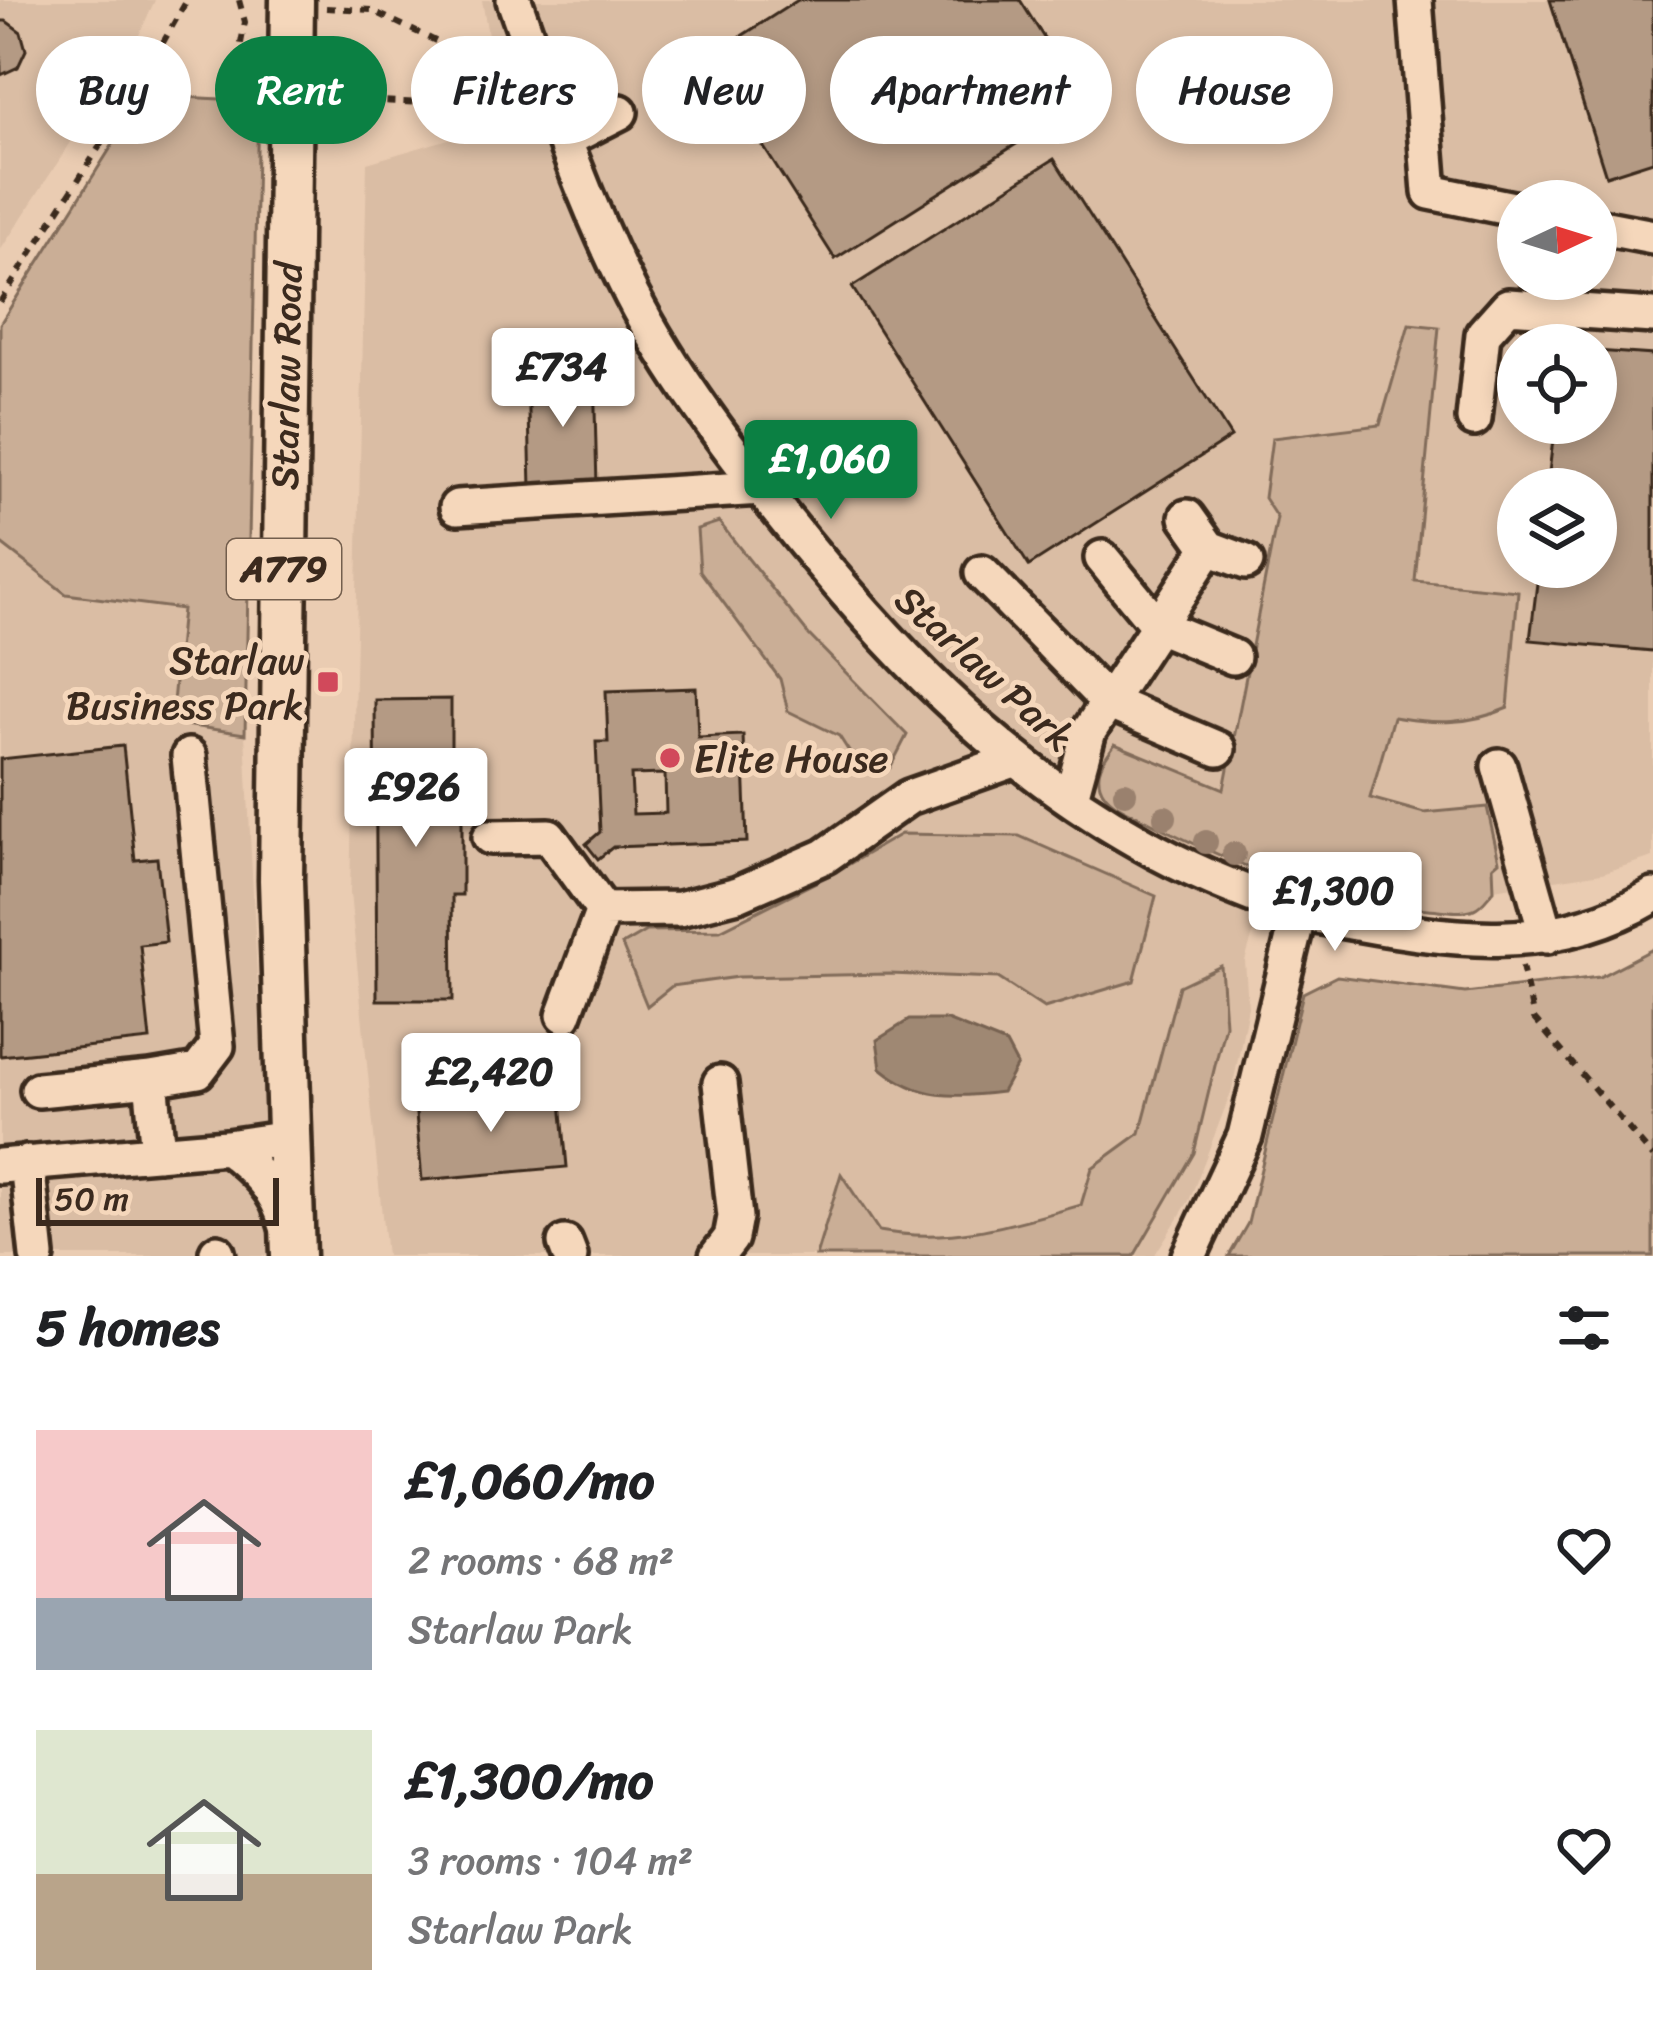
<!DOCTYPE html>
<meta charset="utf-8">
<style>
:root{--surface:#fff;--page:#f6f6f6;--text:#202124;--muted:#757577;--accent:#0b8043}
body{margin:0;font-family:Sriracha,sans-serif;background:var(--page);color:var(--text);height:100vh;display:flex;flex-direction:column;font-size:45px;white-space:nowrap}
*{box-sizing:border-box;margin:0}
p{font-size:39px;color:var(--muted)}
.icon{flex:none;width:66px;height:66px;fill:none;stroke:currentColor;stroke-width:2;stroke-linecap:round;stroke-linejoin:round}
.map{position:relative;height:1256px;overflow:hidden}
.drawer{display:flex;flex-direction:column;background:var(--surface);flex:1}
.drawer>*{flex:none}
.hud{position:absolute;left:36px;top:36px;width:1581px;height:108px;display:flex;gap:24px}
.needle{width:78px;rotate:86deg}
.controls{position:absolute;left:1497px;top:180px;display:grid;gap:24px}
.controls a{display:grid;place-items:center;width:120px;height:120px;border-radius:50%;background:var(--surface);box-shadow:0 6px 18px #0003;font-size:60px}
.scale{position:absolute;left:36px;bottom:30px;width:243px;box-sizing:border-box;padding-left:12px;border:6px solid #3b2a1e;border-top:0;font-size:33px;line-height:42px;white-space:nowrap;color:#3b2a1e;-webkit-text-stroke:9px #f5d7bb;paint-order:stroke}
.price{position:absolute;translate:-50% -102px;padding:0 27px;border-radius:12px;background:#fff;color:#222;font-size:39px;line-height:78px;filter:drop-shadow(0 3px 6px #0008)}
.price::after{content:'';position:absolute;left:50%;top:72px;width:36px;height:27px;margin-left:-18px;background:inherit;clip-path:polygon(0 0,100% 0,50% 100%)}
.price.on{background:var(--accent);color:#fff}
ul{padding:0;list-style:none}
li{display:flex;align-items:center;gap:36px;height:300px;padding:0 36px}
li span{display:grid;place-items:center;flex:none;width:336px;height:240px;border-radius:0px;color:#555}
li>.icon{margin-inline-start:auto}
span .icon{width:144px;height:144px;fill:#fffc;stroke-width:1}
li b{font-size:51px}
h2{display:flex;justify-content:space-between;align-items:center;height:144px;padding:0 36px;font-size:51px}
.chip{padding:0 42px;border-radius:54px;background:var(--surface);box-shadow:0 6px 18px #0003;font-size:42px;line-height:108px}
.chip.on{background:var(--accent);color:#fff}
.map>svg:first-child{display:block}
.built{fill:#dabda4;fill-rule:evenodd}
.green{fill:#caae96;stroke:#826c5a;stroke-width:3}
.water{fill:#9f8873;stroke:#776251;stroke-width:3}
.building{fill:#b49a84;stroke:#3b2a1e;stroke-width:3;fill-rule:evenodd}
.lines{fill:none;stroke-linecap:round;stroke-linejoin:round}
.minor-casing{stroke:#3b2a1e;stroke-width:42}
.major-casing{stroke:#3b2a1e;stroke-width:51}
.path{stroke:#3b2a1e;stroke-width:6;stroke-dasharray:9 9;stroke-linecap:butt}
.minor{stroke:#f5d7bb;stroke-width:33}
.major{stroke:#f5d7bb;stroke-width:42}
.tree{fill:#9a816e}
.poi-dot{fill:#d1495b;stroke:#f5d7bb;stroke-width:4.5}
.labels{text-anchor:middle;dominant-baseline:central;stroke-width:10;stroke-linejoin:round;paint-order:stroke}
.shield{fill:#f5d7bb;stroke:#735e4d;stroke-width:3}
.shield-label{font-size:36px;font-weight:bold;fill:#3b2a1e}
.street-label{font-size:39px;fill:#3b2a1e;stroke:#f5d7bb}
.poi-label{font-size:39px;fill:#3b2a1e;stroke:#f5d7bb;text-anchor:end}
</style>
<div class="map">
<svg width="1653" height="1256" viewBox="0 0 1653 1256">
<rect width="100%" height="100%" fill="#eaccb2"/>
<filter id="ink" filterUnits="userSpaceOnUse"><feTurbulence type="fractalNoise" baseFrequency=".00833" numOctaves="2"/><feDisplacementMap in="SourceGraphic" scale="24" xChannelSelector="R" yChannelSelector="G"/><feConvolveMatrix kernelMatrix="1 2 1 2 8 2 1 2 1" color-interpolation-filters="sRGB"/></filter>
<g filter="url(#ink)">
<path class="built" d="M0,0H155L135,44L0,251Z
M482,0H1653V857L1602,873L1474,892L1278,851L1245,961L1248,1007L1232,1090L1189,1201L1154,1256H386L350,893L367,163L503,123ZM1518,201H1596V279H1518ZM1518,345H1596V423H1518ZM1518,489H1596V567H1518Z
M0,543L66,594L183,609L171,722L245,734L271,1256H0Z"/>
<path class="green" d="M144,95L258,101L245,734L171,723L182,609L66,594L0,543V324Z
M1409,324L1439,327L1415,581L1518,591L1508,708C1469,725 1435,724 1393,717L1370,798L1424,813L1487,807L1499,861L1493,866L1494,890C1488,896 1482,906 1474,909C1461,914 1442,910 1429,909C1330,903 1237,867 1150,822C1134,813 1106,805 1100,785C1095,768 1106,757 1115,744L1224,789L1277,518L1264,498L1272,438L1380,425Z
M719,522L809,635L907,735L890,768L859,767L839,736L788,711L780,679L700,571L697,529Z
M901,834L1019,836L1156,896L1134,981L1044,1008L998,978L889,974L738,977L672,986L647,1006L622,945L646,931L720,930L832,874Z
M1653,949V1256H1229L1248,1223L1303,993L1337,976L1465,993L1599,977Z
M1221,966L1225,1024L1194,1153L1134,1256H816L841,1174L879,1231C951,1244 1012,1225 1081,1205L1092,1168L1140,1133L1179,986Z"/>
<path class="water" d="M909,1020H947L1006,1044L1017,1065L1002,1092C955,1098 920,1100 881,1068L877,1040Z"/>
<path class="building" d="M798,0H1020L1084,101L835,259L707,58Z
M1550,0H1653V161L1606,176Z
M0,21H6L21,32L26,50L18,67L1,75Z
M1054,159L1231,437L1029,566L852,287Z
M1596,351L1653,355V651L1530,640L1539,567H1596V489H1547L1555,423H1596Z
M594,370L597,487L531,489L528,372Z
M696,688L698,737L743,735L747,842L613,847L598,859L586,844L600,832L596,742H608L606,691ZM665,774L666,813L633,814L631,775Z
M451,699V808H462V895H452L453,1000H377L375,700Z
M123,746L135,860L157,858L166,942L140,945L150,1040L0,1056V759Z
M560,1091L567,1167L422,1180L415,1103Z"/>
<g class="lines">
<g class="minor-casing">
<path id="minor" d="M514,0C549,99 584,202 632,296C672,373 727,446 781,514C883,642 995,762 1141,843C1191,872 1245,892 1299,913
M1415,0L1430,192L1518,210
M567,139L620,112
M1596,226L1653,237
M1474,419L1483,334L1508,306L1653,316
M457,507L761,488
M1187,517L1209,548L1246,562
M1102,558L1158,626L1233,657
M982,573L1108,702L1218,749
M1499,766L1547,936
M1071,797L1089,731L1209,548
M490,837L549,836L603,910L679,909L738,894L825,856L909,797L1014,760
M564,1015L603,910
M38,1090L151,1079
M227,1147C254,1168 278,1190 286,1224
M158,1153L151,1079L198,1071L217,1046L189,756
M27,1163L37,1256
M0,1166L227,1147L289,1138
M565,1243L570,1256
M217,1252L218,1256
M717,1256L731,1238L735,1217L720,1083
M1189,1256L1245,1136L1299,913C1424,934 1536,965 1653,896"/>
</g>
<g class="major-casing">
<path id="major" d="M292,0L281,880L293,1256"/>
</g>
<path class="path" d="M239,0L245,22L235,75L258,90
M326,8L371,10L446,46L467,62L468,80L425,103L355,100
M468,80L504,68
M0,302L139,85L187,0
M1522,966L1534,1019L1653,1157"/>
<use href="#minor" class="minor"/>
<use href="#major" class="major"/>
</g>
<g class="tree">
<circle cx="1125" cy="793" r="12"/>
<circle cx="1165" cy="817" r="12"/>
<circle cx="1206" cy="842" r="12"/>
<circle cx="1234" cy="854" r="12"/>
<circle cx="1278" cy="871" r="12"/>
<circle cx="1322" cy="881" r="12"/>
<circle cx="1347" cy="889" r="12"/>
<circle cx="1394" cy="894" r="12"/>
</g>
</g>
<g class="poi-dot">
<rect x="316" y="670" width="24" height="24" rx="6"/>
<circle cx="670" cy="758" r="12"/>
</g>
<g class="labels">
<rect class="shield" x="227" y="539" width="114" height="60" rx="9"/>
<g class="shield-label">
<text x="284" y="569">A779</text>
</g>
<g class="street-label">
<text transform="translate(286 376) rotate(-89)">Starlaw Road</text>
<text transform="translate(985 668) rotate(42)">Starlaw Park</text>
</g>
<g class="poi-label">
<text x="304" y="660">Starlaw<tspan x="304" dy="45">Business Park</tspan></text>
<text x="694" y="758" text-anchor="start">Elite House</text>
</g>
</g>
</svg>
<div class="controls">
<a><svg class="needle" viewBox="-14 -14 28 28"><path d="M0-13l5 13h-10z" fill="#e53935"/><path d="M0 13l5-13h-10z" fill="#757577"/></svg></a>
<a><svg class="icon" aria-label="locate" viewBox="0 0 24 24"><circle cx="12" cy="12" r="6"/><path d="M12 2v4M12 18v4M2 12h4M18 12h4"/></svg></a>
<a><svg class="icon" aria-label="layers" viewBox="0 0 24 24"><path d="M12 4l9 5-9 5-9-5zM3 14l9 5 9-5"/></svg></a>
</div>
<div class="scale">50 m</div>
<b class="price" style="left:563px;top:430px">£734</b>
<b class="price on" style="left:831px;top:522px">£1,060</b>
<b class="price" style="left:416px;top:850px">£926</b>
<b class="price" style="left:1335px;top:954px">£1,300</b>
<b class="price" style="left:491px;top:1135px">£2,420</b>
<div class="hud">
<a class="chip">Buy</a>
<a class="chip on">Rent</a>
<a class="chip">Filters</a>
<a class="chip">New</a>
<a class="chip">Apartment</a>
<a class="chip">House</a>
</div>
</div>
<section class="drawer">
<h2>5 homes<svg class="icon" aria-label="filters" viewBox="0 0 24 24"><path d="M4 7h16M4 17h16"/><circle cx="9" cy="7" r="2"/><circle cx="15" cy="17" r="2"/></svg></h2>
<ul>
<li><span style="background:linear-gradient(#f6c9c9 70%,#9aa5b1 0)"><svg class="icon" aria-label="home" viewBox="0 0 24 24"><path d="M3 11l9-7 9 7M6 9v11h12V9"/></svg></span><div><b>£1,060/mo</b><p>2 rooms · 68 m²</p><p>Starlaw Park</p></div><svg class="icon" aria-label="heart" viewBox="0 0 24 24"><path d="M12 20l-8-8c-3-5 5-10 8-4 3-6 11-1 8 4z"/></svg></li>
<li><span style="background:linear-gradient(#dfe7d0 60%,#b9a48a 0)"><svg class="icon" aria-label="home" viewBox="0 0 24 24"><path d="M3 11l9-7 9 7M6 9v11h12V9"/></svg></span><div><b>£1,300/mo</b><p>3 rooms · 104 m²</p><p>Starlaw Park</p></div><svg class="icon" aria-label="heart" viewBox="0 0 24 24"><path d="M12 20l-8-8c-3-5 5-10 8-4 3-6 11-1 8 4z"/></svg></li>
</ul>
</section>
